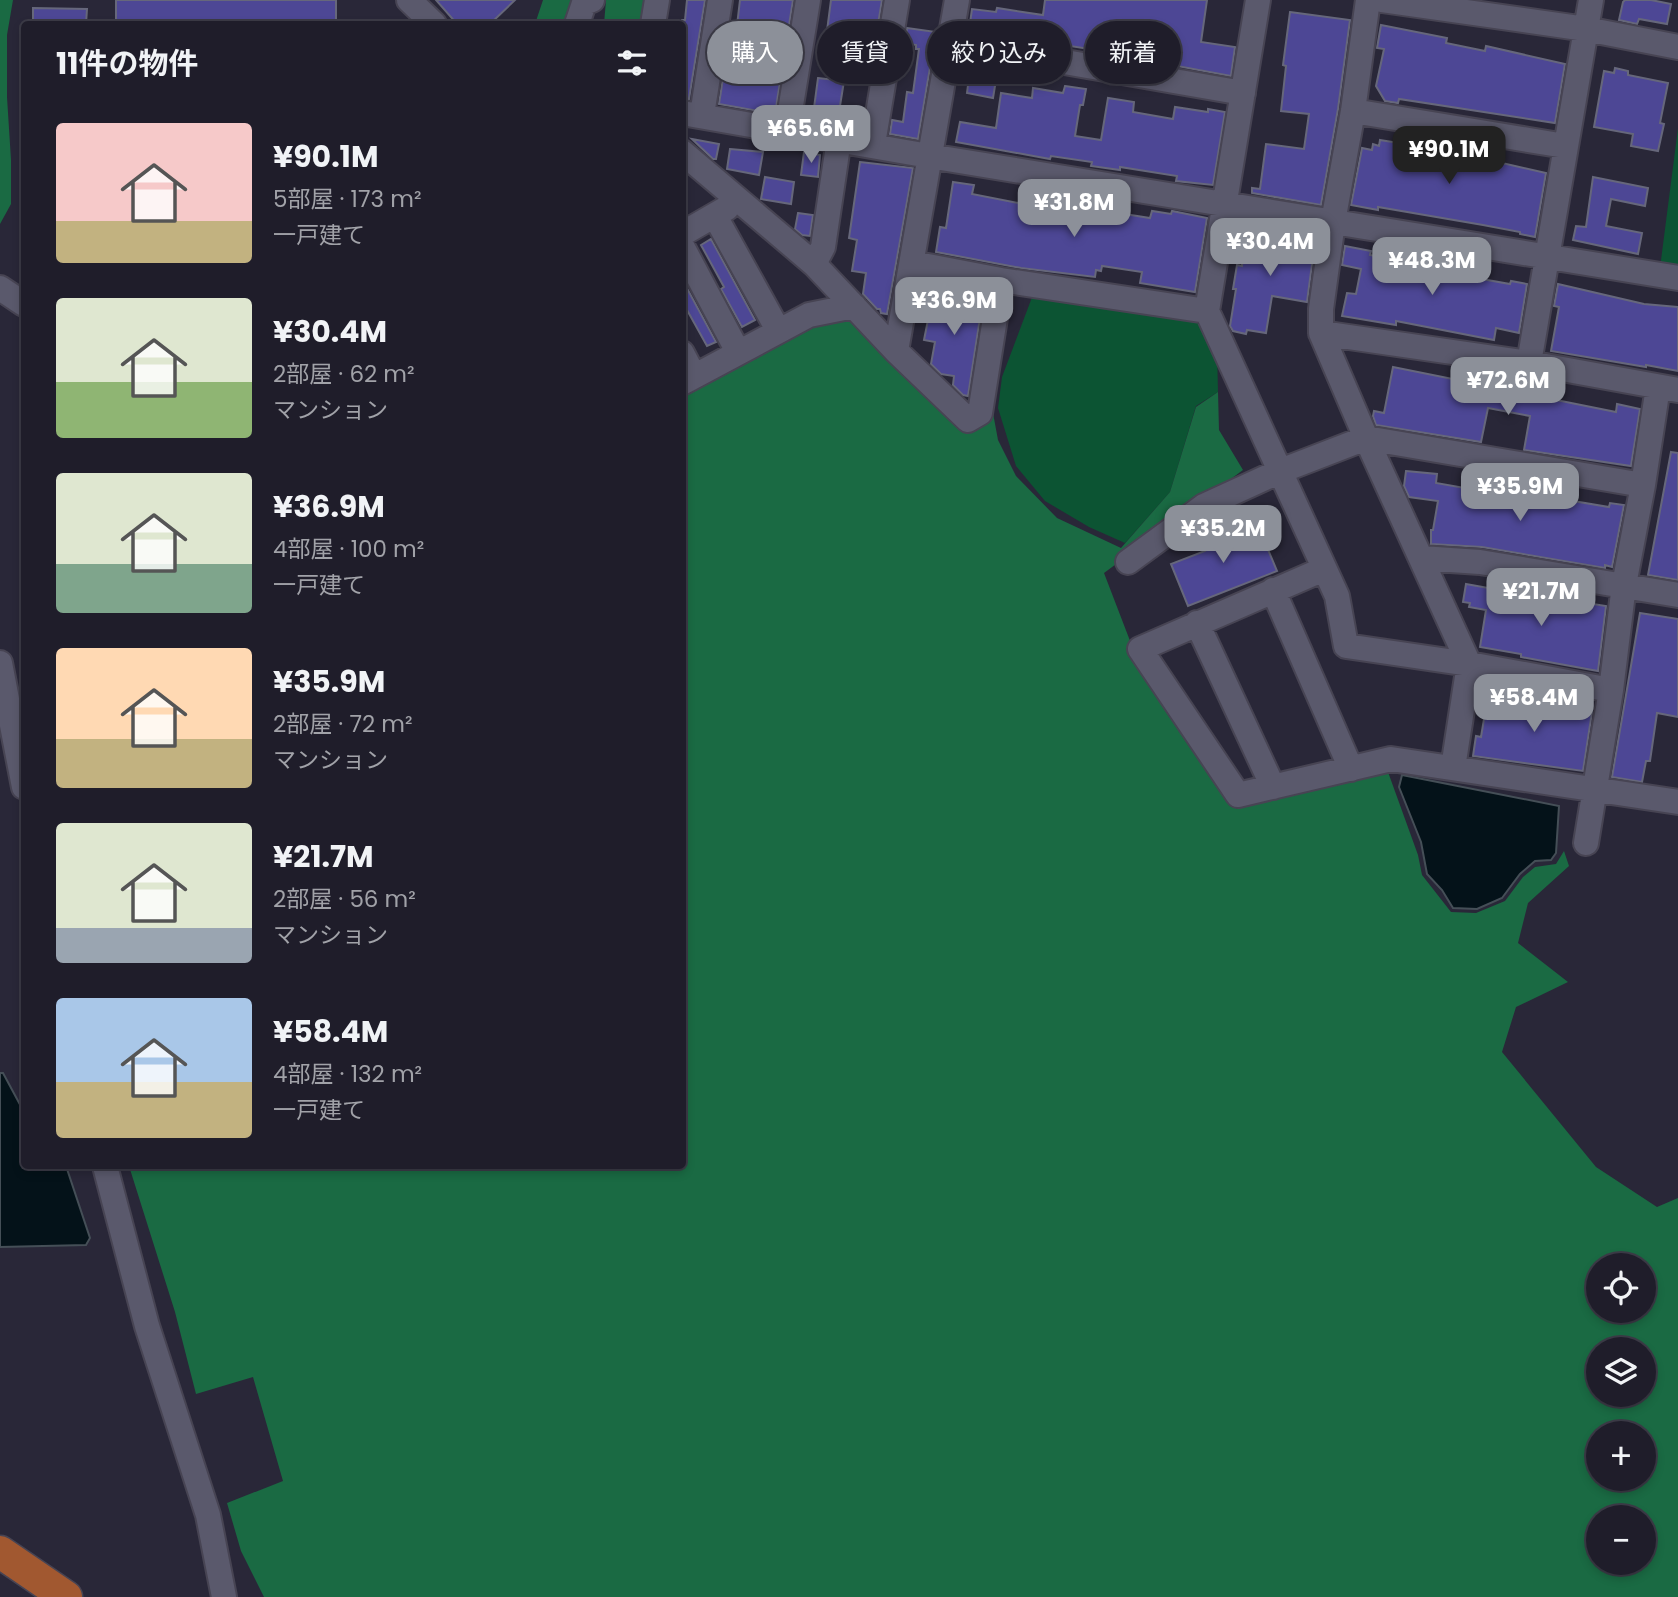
<!DOCTYPE html>
<html lang="ja">
<meta charset="utf-8">
<style>
:root{--surface:#1f1d2a;--page:#272632;--text:#f1f3f6;--muted:#a1a2a8;--line:#3c3b47;--accent:#8c9099}
body{margin:0;font-family:Poppins,"Noto Sans JP",sans-serif;background:var(--page);color:var(--text);height:100vh;display:flex;flex-direction:column;font-size:26px;white-space:nowrap}
*{box-sizing:border-box;margin:0}
p{font-size:23px;color:var(--muted)}
.icon{flex:none;width:38px;height:38px;fill:none;stroke:currentColor;stroke-width:2;stroke-linecap:round;stroke-linejoin:round}
.map{position:relative;flex:1;overflow:hidden}
.drawer{position:absolute;left:21px;top:21px;width:665px;height:1148px;display:flex;flex-direction:column;background:var(--surface);border-radius:7px;box-shadow:0 4px 10px #0003,0 0 0 2px var(--line)}
.drawer>*{flex:none}
.banner{position:absolute;left:707px;top:21px;width:665px;height:63px;display:flex;gap:14px}
.tools{position:absolute;left:1586px;top:1253px;display:grid;gap:14px}
.tools a{display:grid;place-items:center;width:70px;height:70px;border-radius:50%;background:var(--surface);box-shadow:0 4px 10px #0003,0 0 0 2px var(--line);font-size:35px}
.price{position:absolute;translate:-50% -60px;padding:0 16px;border-radius:14px;background:var(--accent);color:#fff;font-size:23px;line-height:46px;filter:drop-shadow(0 2px 4px #0008)}
.price::after{content:'';position:absolute;left:50%;top:42px;width:21px;height:16px;margin-left:-10px;background:inherit;clip-path:polygon(0 0,100% 0,50% 100%)}
.price.active{background:#222;color:#fff}
ul{padding:0;list-style:none}
li{display:flex;align-items:center;gap:21px;height:175px;padding:0 35px}
li span{display:grid;place-items:center;flex:none;width:196px;height:140px;border-radius:7px;color:#555}
li>.icon{margin-inline-start:auto}
span .icon{width:84px;height:84px;fill:#fffc;stroke-width:1}
li b{font-size:30px}
h2{display:flex;justify-content:space-between;align-items:center;height:84px;padding:0 35px;font-size:30px}
.tag{padding:0 24px;border-radius:32px;background:var(--surface);box-shadow:0 4px 10px #0003,0 0 0 2px var(--line);font-size:24px;line-height:63px}
.tag.active{background:var(--accent);color:#fff}
.map>svg:first-child{display:block}
.green{fill:#0c5433}
.forest{fill:#1a6a43;fill-rule:evenodd}
.water{fill:#041219;stroke:#454f57;stroke-width:2}
.building{fill:#4d4795;stroke:#66677b;stroke-width:2}
.lines{fill:none;stroke-linecap:round;stroke-linejoin:round}
.minor-casing{stroke:#474453;stroke-width:28}
.major-casing{stroke:#474453;stroke-width:35}
.minor{stroke:#5a596c;stroke-width:24}
.major{stroke:#a15830;stroke-width:32}
</style>
<div class="map">
<svg width="1678" height="1597" viewBox="0 0 1678 1597">
<rect width="100%" height="100%" fill="#292738"/>
<path class="green" d="M1678,128V271L1660,268Z
M1034,292L1196,317L1217,348L1218,392L1196,406L1170,492L1125,543L1089,527L1045,501L1016,466L998,408L1002,377Z"/>
<path class="forest" d="M0,0H13L7,35V97L11,160V204L0,224Z
M543,0H579L571,24H535Z
M606,0H647L642,24H604Z
M853,308L971,415L989,411L993,413L998,440L1016,476L1057,518L1121,548L1170,492L1196,407L1218,392L1219,430L1243,470L1104,573L1132,646L1237,809L1311,783L1388,772L1418,855L1422,875L1451,912L1476,913L1505,901L1523,877L1535,867L1556,864L1564,851L1569,866L1528,903L1518,943L1568,982L1516,1007L1502,1052L1596,1167L1657,1207L1678,1198V1597H264L241,1551L227,1503L283,1481L253,1377L196,1394L175,1312L129,1166H682L683,386ZM1598,1265H1643V1311H1598ZM1598,1349H1643V1395H1598ZM1598,1433H1643V1479H1598ZM1598,1517H1643V1563H1598Z"/>
<path class="water" d="M1402,775L1559,806L1556,853L1551,860L1535,861L1520,874L1502,898L1477,909L1453,908L1442,890L1427,874L1421,842L1399,787Z
M0,1073H3L24,1112V1166H66L90,1238L86,1245L0,1247Z"/>
<path class="building" d="M116,0H336V24H116Z
M436,0H515L490,24H457Z
M687,0H705L689,99L682,98V20H685Z
M740,0H793L775,114L719,104L730,33L736,34Z
M831,0H882L870,73L853,71L856,53L828,49L830,31H827Z
M1045,0H1207L1201,42L1235,47L1231,76L1177,66V64L1147,60V58L969,30L972,9L996,12L997,8L1043,15Z
M1625,0H1651L1671,4L1667,24L1639,19L1637,24L1619,20L1623,2Z
M33,8L87,9L86,24H33Z
M1290,12L1350,20L1338,109L1321,205L1252,193V188L1260,189L1266,144L1304,149L1309,114L1281,111L1286,66L1283,65Z
M1381,25L1447,38L1446,43L1485,51L1486,46L1565,64L1555,123L1399,99L1398,103L1385,101L1376,86L1384,49L1377,48Z
M907,28L936,32L918,139L890,134L892,120L903,122L907,92L913,93L919,49H916V45L905,43Z
M1615,68L1628,71V75L1668,83L1660,123L1664,124L1658,151L1631,146L1633,134L1594,127L1604,71L1614,73Z
M960,70L997,74L993,98L967,93L968,85L958,84Z
M818,78L844,81L839,112L863,115L860,129L804,119L806,107L814,108Z
M1065,86L1086,89L1083,105H1080L1075,136L1101,140L1108,98L1134,102L1133,112L1173,119L1175,107L1208,112V109L1225,112L1213,185L1176,181L1177,176L1120,167V170L1091,166L1092,162L1051,156L1050,159L956,142L960,122L996,128L1001,93L1032,98L1033,88L1063,93Z
M692,139L719,144L716,159H713Z
M1380,140L1411,145V142L1464,151L1463,154L1546,173L1535,237L1520,234V232L1483,225L1378,207V210L1351,205L1362,148L1372,150L1373,144L1379,146Z
M730,149L763,152L759,175L727,169Z
M804,152L820,155L818,177L801,175Z
M860,162L913,168L887,314L881,313L880,309H877L863,294L866,273L852,271L857,240L849,238Z
M765,177L794,182L791,204L761,199Z
M1593,177L1648,188L1645,206L1611,199L1606,226L1642,233L1638,254L1573,240L1576,226L1586,227Z
M953,182L974,185L972,194L1049,209L1050,200L1073,204V209L1118,216L1119,213L1150,218L1152,211L1171,214L1172,211L1207,218L1195,292L1140,283L1142,272L1102,266L1101,271L1096,270L1095,277L1021,268L936,252L940,227L946,228Z
M798,213L813,215L810,236L802,235L795,229Z
M1252,228L1276,231L1275,239L1307,243L1308,233L1316,234L1307,302L1272,296L1266,333L1247,330L1246,334L1233,331L1230,326L1236,289H1233L1237,265L1242,266L1245,240L1250,241Z
M711,239L755,320L742,327L721,289L724,287L701,245Z
M1345,246L1371,251L1370,255L1446,270L1447,267L1466,271L1465,276L1510,284L1511,281L1527,284L1519,333L1496,328L1494,340L1396,321V325L1342,316L1347,293L1356,294L1361,269L1342,265Z
M682,279L716,342L707,346L682,301Z
M1558,284L1644,304L1678,307V371L1646,365V367L1551,351L1559,307L1554,306Z
M934,290L960,295L959,302L982,305L968,396L963,395L953,385L954,376L941,374L931,364L935,342L924,340Z
M1393,367L1616,412L1617,404L1640,409L1631,466L1524,450L1530,416L1488,408L1481,442L1376,425L1373,416L1374,411L1384,413Z
M1671,452L1678,453V580L1648,575Z
M1406,471L1437,474L1436,483L1528,499L1573,504V501L1609,507L1610,503L1624,505L1612,567L1605,565V568L1482,547L1431,544V530H1433L1438,501L1409,497L1404,486Z
M1213,524L1220,543L1259,528L1277,571L1188,606L1171,564L1205,551L1197,530Z
M1466,584L1494,589L1492,597L1537,604V602L1554,605L1555,598L1606,606L1598,671L1521,657V654L1480,647L1486,610L1469,607L1470,603L1463,602Z
M1640,613L1678,619V717L1657,713L1650,761H1646L1642,782L1612,777Z
M1488,695L1507,698L1506,704L1535,709L1536,701L1592,712L1583,771L1473,756L1476,736L1481,737Z"/>
<g class="lines">
<g class="minor-casing">
<path id="minor" d="M409,0L434,24
M1258,0L1207,311L1337,596L1346,646L1469,664L1611,690
M1368,0L1353,111L1333,222L1321,309V333L1366,438L1469,664L1453,768
M1382,0L1586,29L1678,47
M577,24L584,3L592,0
M653,24L657,0
M950,42L1243,93
M1353,111L1565,146
M682,113L929,156L1678,278
M702,115L720,0
M787,130L808,0
M873,144L897,0
M682,152L814,264L896,351L968,420L980,413L1001,280L1207,311
M715,216L778,330
M682,234L727,208
M682,246L738,352
M912,263L1001,280
M814,264L823,247L839,139
M0,288L24,304
M1321,333L1529,363L1678,390
M896,351L957,0
M682,353L694,376
M1529,363L1591,0
M682,383L809,315L854,306
M1421,558L1480,562L1678,595
M1128,562L1204,506L1278,472L1366,438L1643,485
M1324,569L1140,649L1238,795L1391,759L1678,802
M1273,590L1351,769
M1197,623L1273,787
M0,663L24,787
M1586,843L1611,690L1624,585L1643,485L1658,387
M105,1166L147,1326L208,1515L224,1597"/>
</g>
<g class="major-casing">
<path id="major" d="M0,1552L66,1597"/>
</g>
<use href="#minor" class="minor"/>
<use href="#major" class="major"/>
</g>
</svg>
<div class="tools">
<a><svg class="icon" aria-label="locate" viewBox="0 0 24 24"><circle cx="12" cy="12" r="6"/><path d="M12 2v4M12 18v4M2 12h4M18 12h4"/></svg></a>
<a><svg class="icon" aria-label="layers" viewBox="0 0 24 24"><path d="M12 4l9 5-9 5-9-5zM3 14l9 5 9-5"/></svg></a>
<a>+</a>
<a>−</a>
</div>
<b class="price" style="left:811px;top:165px">¥65.6M</b>
<b class="price active" style="left:1449px;top:186px">¥90.1M</b>
<b class="price" style="left:1074px;top:239px">¥31.8M</b>
<b class="price" style="left:1270px;top:278px">¥30.4M</b>
<b class="price" style="left:1432px;top:297px">¥48.3M</b>
<b class="price" style="left:954px;top:337px">¥36.9M</b>
<b class="price" style="left:1508px;top:417px">¥72.6M</b>
<b class="price" style="left:1520px;top:523px">¥35.9M</b>
<b class="price" style="left:1223px;top:565px">¥35.2M</b>
<b class="price" style="left:1541px;top:628px">¥21.7M</b>
<b class="price" style="left:1534px;top:734px">¥58.4M</b>
<div class="banner">
<a class="tag active">購入</a>
<a class="tag">賃貸</a>
<a class="tag">絞り込み</a>
<a class="tag">新着</a>
</div>
<section class="drawer">
<h2>11件の物件<svg class="icon" aria-label="filters" viewBox="0 0 24 24"><path d="M4 7h16M4 17h16"/><circle cx="9" cy="7" r="2"/><circle cx="15" cy="17" r="2"/></svg></h2>
<ul>
<li><span style="background:linear-gradient(#f6c9c9 70%,#c2b280 0)"><svg class="icon" aria-label="home" viewBox="0 0 24 24"><path d="M3 11l9-7 9 7M6 9v11h12V9"/></svg></span><div><b>¥90.1M</b><p>5部屋 · 173 m²</p><p>一戸建て</p></div></li>
<li><span style="background:linear-gradient(#dfe7d0 60%,#8fb573 0)"><svg class="icon" aria-label="home" viewBox="0 0 24 24"><path d="M3 11l9-7 9 7M6 9v11h12V9"/></svg></span><div><b>¥30.4M</b><p>2部屋 · 62 m²</p><p>マンション</p></div></li>
<li><span style="background:linear-gradient(#dfe7d0 65%,#7fa58c 0)"><svg class="icon" aria-label="home" viewBox="0 0 24 24"><path d="M3 11l9-7 9 7M6 9v11h12V9"/></svg></span><div><b>¥36.9M</b><p>4部屋 · 100 m²</p><p>一戸建て</p></div></li>
<li><span style="background:linear-gradient(#ffd9b3 65%,#c2b280 0)"><svg class="icon" aria-label="home" viewBox="0 0 24 24"><path d="M3 11l9-7 9 7M6 9v11h12V9"/></svg></span><div><b>¥35.9M</b><p>2部屋 · 72 m²</p><p>マンション</p></div></li>
<li><span style="background:linear-gradient(#dfe7d0 75%,#9aa5b1 0)"><svg class="icon" aria-label="home" viewBox="0 0 24 24"><path d="M3 11l9-7 9 7M6 9v11h12V9"/></svg></span><div><b>¥21.7M</b><p>2部屋 · 56 m²</p><p>マンション</p></div></li>
<li><span style="background:linear-gradient(#a9c7e8 60%,#c2b280 0)"><svg class="icon" aria-label="home" viewBox="0 0 24 24"><path d="M3 11l9-7 9 7M6 9v11h12V9"/></svg></span><div><b>¥58.4M</b><p>4部屋 · 132 m²</p><p>一戸建て</p></div></li>
</ul>
</section>
</div>
